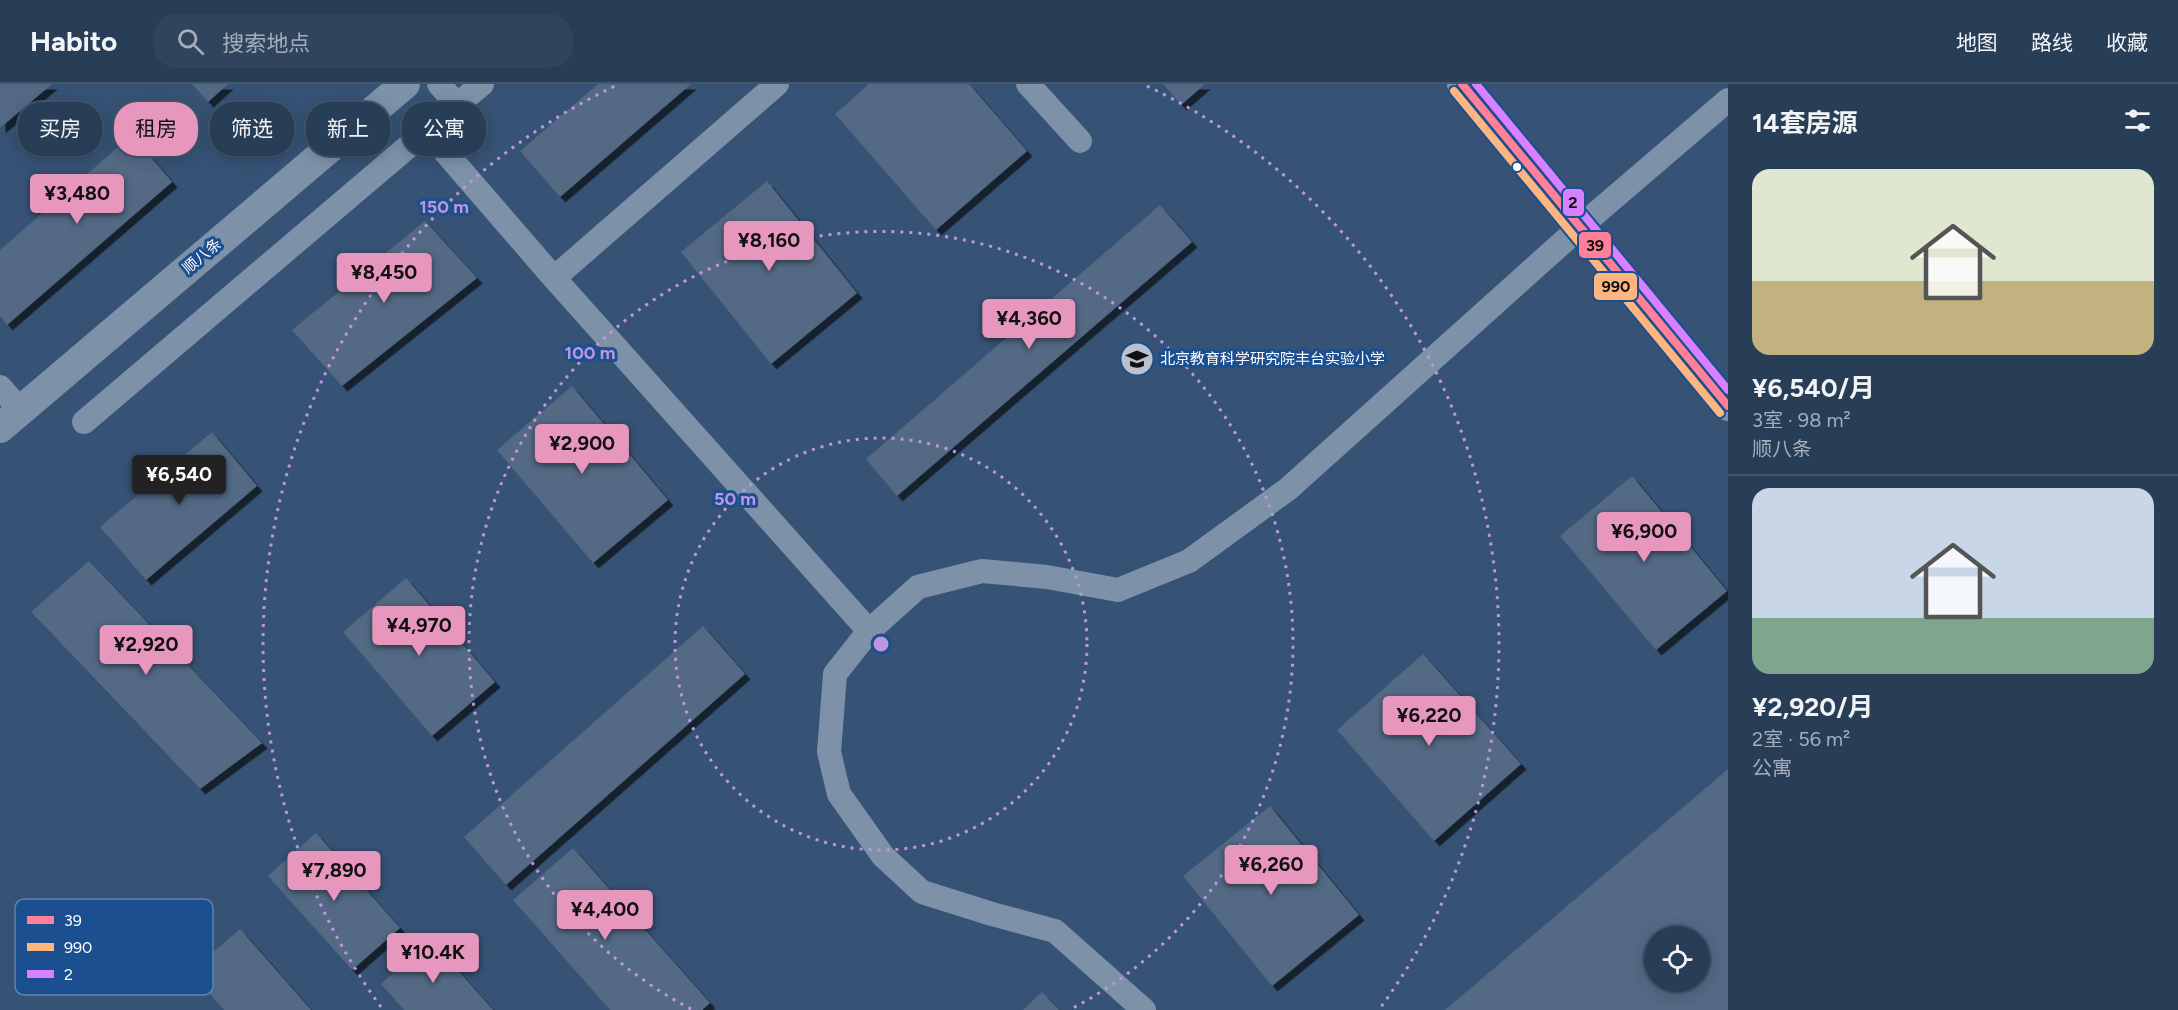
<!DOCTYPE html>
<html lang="zh">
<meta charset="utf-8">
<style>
:root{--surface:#283e57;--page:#30455d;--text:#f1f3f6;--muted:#a5aeba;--line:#44576d;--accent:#e797bd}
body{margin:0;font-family:Figtree,"Noto Sans SC",sans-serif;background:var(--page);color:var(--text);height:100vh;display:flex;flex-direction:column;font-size:22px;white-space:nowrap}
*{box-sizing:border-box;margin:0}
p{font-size:20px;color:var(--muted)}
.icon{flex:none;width:33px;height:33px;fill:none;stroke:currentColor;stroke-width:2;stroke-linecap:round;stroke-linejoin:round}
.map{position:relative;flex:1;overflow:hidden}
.sheet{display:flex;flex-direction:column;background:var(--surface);width:450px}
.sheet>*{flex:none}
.guide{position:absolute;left:18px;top:18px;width:570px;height:54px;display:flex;gap:12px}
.buttons{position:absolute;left:1644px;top:842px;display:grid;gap:12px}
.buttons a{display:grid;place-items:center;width:66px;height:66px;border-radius:50%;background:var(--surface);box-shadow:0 3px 15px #0003,0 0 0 2px var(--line);font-size:30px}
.price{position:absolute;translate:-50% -51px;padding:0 14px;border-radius:6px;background:var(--accent);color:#111;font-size:20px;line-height:39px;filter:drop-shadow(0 2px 3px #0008)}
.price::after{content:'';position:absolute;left:50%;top:36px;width:18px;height:14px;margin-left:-9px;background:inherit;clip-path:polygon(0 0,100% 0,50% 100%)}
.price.on{background:#222;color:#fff}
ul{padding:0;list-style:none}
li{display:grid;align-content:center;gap:12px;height:318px;padding:0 24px}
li+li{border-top:2px solid var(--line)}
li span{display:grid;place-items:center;height:186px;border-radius:18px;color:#555}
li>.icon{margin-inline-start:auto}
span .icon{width:108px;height:108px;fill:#fffc;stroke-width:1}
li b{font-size:26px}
h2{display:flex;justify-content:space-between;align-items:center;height:72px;padding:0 24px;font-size:26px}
.pill{padding:0 21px;border-radius:24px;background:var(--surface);box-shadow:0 3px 15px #0003,0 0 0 2px var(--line);font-size:21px;line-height:54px}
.pill.on{background:var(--accent);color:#111}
header{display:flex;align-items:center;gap:36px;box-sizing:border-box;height:84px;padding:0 30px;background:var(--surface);border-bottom:2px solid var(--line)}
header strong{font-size:28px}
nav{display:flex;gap:33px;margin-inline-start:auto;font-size:21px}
.search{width:420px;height:54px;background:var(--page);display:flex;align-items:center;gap:15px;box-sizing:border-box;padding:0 21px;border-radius:24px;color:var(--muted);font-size:22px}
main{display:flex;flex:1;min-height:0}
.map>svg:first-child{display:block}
.building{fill:#526984;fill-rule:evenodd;filter:url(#shadow)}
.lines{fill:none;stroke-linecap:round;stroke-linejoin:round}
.minor{stroke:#7d92a8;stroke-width:24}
.tertiary{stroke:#7d92a8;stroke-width:30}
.bus-1-casing{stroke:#1b4f8f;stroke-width:12}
.bus-2-casing{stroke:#1b4f8f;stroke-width:12}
.bus-3-casing{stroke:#1b4f8f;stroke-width:12}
.bus-1{stroke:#ff8098;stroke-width:8}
.bus-2{stroke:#ffb580;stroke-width:8}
.bus-3{stroke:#d880ff;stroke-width:8}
.ring{fill:none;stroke:#bd96df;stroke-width:3;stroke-dasharray:3 6}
.bus-dot{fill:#fff;stroke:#1b4f8f;stroke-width:2}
.labels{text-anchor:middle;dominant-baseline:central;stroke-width:6;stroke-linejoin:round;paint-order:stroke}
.street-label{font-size:15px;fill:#fff;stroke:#1b4f8f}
.poi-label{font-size:15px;fill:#fff;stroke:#1b4f8f;text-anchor:start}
.key{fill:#1b4f8f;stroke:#5f84b1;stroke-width:1.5}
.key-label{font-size:16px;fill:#fff}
.centre{fill:#bd96df;stroke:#1b4f8f;stroke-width:3}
.ring-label{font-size:18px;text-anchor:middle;font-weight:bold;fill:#bd96df;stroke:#1b4f8f;stroke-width:6;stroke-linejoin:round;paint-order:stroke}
.line-badge{stroke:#1b4f8f;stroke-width:2}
.pale-badge-label{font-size:16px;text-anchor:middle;font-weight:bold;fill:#111}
</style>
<header>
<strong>Habito</strong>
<div class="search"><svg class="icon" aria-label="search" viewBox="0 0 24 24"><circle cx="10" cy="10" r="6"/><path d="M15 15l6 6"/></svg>搜索地点</div>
<nav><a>地图</a><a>路线</a><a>收藏</a></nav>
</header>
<main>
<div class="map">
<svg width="1728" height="926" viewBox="0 0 1728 926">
<defs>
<filter id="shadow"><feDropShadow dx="5.5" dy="5.5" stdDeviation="0" flood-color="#0009"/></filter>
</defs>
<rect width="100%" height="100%" fill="#365274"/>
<path class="building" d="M0,0H52L0,44Z
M192,0H228L208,18Z
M598,0H691L560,113L520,67Z
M869,0H969L1027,67L936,146L835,30Z
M1163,0H1205L1181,21Z
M132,51L172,98L7,241L0,232V166Z
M767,97L857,209L771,280L681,168Z
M1160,121L1192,158L897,412L866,375Z
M425,137L477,194L342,302L292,246Z
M572,302L668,416L593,479L497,366Z
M212,348L257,402L146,496L100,443Z
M1632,392L1727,507L1656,566L1560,452Z
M89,477L262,659L200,705L31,528Z
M406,494L495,598L432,652L343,548Z
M703,542L745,590L506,801L464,753Z
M1423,570L1521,680L1434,757L1337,646Z
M1728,685V926H1445ZM1654,852H1700V897H1654Z
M1270,722L1359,831L1272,902L1183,792Z
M316,749L400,844L352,886L268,792Z
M573,764L710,919L702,926H610L513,816Z
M240,845L311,926H224L190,888Z
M431,856L493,926H404L381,900Z
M1042,908L1059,926H1023Z"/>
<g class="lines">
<path class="minor" d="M1028,0L1080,57
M457,21L482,0
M427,47L554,194L869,547
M554,194L777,0
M0,303L21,327
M84,338L457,21L439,0
M1144,926L1055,847L992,830L922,808L883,772L839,710L829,668L835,590L869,547L918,503L982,487L1047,493L1118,506L1189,477L1288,405L1581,142L1728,16"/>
<path class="tertiary" d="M1462,0L1728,322
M0,344L405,0"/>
<g class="bus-1-casing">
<path id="bus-1" d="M1462,0L1728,322"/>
</g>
<g class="bus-2-casing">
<path id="bus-2" d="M1454,7L1720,329"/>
</g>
<g class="bus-3-casing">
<path id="bus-3" d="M1476,0L1728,306"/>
</g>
<use href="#bus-1" class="bus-1"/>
<use href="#bus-2" class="bus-2"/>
<use href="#bus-3" class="bus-3"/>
</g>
<g class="ring">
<circle cx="881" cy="560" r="206"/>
<path d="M691 925A412 412 0 1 1 1071 925"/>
<path d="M381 923A618 618 0 0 1 615 2M1147 2A618 618 0 0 1 1381 923"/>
</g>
<defs>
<g id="school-disc" transform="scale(1.725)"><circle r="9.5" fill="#b9c2ce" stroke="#1b4f8f"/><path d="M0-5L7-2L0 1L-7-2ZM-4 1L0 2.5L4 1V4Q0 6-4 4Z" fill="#111"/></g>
</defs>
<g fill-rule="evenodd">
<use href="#school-disc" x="1137" y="275"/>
</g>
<circle class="bus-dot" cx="1517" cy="83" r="5"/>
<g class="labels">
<g class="street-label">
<text transform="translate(202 172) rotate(-40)">顺八条</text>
</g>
<g class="poi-label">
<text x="1160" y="275">北京教育科学研究院丰台实验小学</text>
</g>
</g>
<rect x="15" y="815" width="198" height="96" rx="9" class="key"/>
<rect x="27" y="832" width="27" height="8" fill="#ff8098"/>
<rect x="27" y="859" width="27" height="8" fill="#ffb580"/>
<rect x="27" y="886" width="27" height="8" fill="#d880ff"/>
<g class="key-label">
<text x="64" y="842">39</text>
<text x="64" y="869">990</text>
<text x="64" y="896">2</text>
</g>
<circle cx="881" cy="560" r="9" class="centre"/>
<g class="ring-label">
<text x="444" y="129">150 m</text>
<text x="590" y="275">100 m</text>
<text x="735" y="421">50 m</text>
</g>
<g class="line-badge">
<rect x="1562" y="104" width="23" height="29" rx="6" fill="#d880ff"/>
<rect x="1578" y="147" width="34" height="28" rx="6" fill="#ff8098"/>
<rect x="1593" y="188" width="45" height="29" rx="6" fill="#ffb580"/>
</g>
<g class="pale-badge-label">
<text x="1573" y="124">2</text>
<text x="1595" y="167">39</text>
<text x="1616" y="208">990</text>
</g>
</svg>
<div class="buttons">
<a><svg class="icon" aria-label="locate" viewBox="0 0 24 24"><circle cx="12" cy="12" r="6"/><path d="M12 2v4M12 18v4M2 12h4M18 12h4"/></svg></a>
</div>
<b class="price" style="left:77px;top:141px">¥3,480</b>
<b class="price" style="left:769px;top:188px">¥8,160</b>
<b class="price" style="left:384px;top:220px">¥8,450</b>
<b class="price" style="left:1029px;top:266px">¥4,360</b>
<b class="price" style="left:582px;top:391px">¥2,900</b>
<b class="price on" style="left:179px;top:422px">¥6,540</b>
<b class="price" style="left:1644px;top:479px">¥6,900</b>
<b class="price" style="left:419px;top:573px">¥4,970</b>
<b class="price" style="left:146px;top:592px">¥2,920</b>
<b class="price" style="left:1429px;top:663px">¥6,220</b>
<b class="price" style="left:1271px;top:812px">¥6,260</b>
<b class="price" style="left:334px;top:818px">¥7,890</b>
<b class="price" style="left:605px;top:857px">¥4,400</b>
<b class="price" style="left:433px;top:900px">¥10.4K</b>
<div class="guide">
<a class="pill">买房</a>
<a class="pill on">租房</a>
<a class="pill">筛选</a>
<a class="pill">新上</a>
<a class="pill">公寓</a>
</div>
</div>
<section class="sheet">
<h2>14套房源<svg class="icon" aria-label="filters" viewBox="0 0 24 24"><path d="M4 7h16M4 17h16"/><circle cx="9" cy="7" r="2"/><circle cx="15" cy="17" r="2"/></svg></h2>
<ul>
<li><span style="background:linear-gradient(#dfe7d0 60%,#c2b280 0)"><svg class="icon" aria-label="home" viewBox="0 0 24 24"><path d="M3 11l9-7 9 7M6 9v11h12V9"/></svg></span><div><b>¥6,540/月</b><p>3室 · 98 m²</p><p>顺八条</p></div></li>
<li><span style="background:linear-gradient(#c9d6e8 70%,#7fa58c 0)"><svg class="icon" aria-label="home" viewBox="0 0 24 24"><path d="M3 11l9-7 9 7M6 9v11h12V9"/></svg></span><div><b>¥2,920/月</b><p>2室 · 56 m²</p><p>公寓</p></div></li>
</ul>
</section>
</main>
